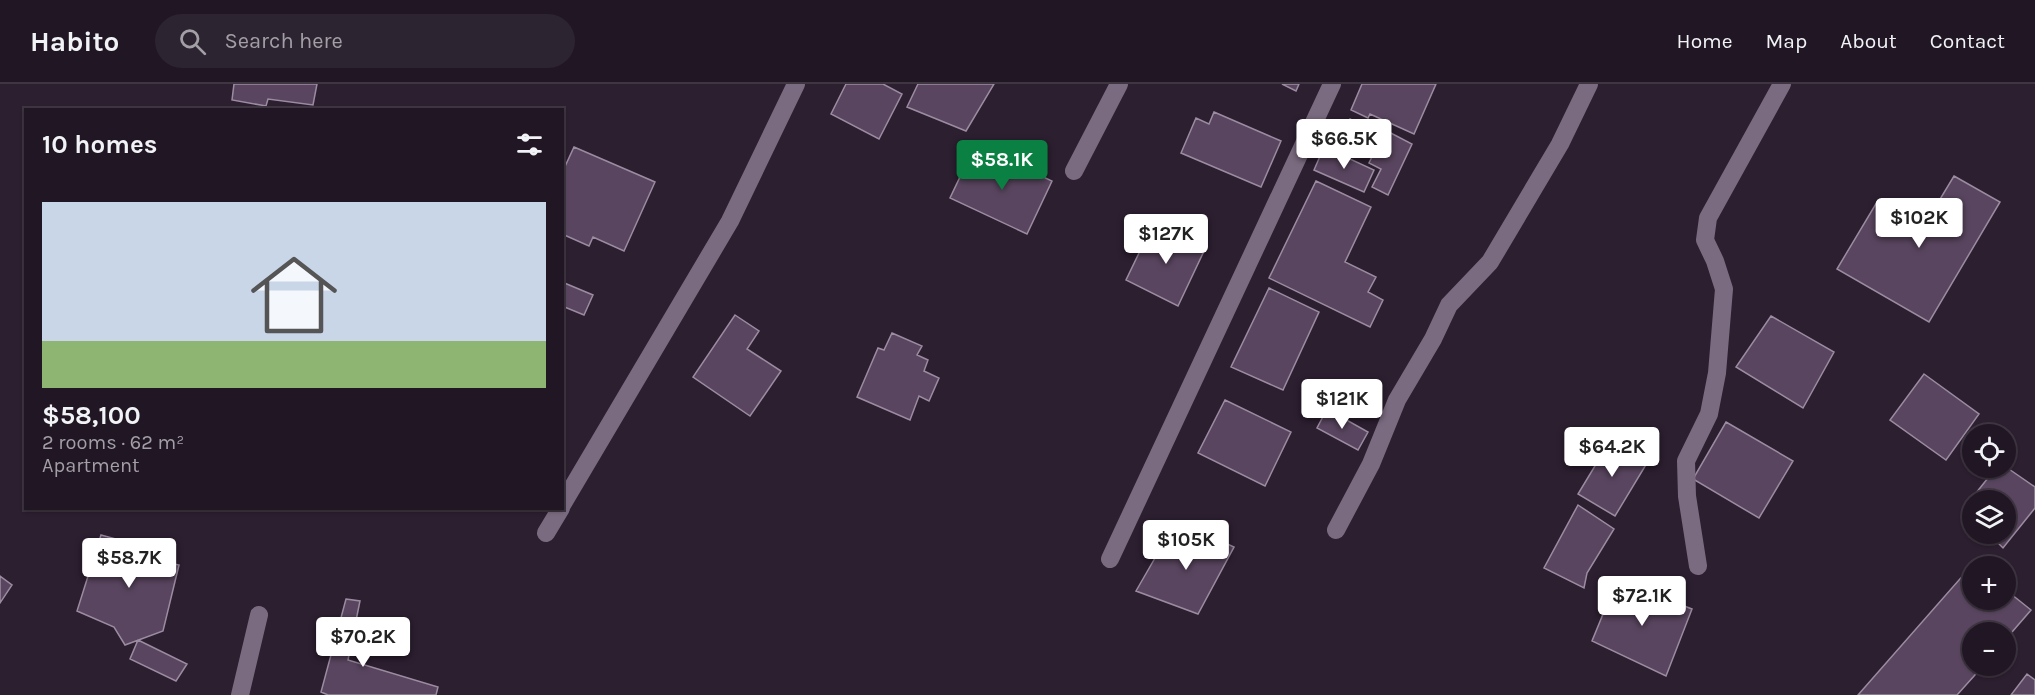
<!DOCTYPE html>
<meta charset="utf-8">
<style>
:root{--surface:#211724;--page:#2d2431;--text:#f1f3f6;--muted:#a29fa6;--line:#3e3641;--accent:#0b8043}
body{margin:0;font-family:Karla,sans-serif;background:var(--page);color:var(--text);height:100vh;display:flex;flex-direction:column;font-size:22px;white-space:nowrap}
*{box-sizing:border-box;margin:0}
p{font-size:20px;color:var(--muted)}
.icon{flex:none;width:33px;height:33px;fill:none;stroke:currentColor;stroke-width:2;stroke-linecap:round;stroke-linejoin:round}
.map{position:relative;flex:1;overflow:hidden}
.side{position:absolute;left:24px;top:24px;width:540px;height:402px;display:flex;flex-direction:column;background:var(--surface);border-radius:0px;box-shadow:0 2px 4px #0004,0 0 0 2px var(--line)}
.side>*{flex:none}
.fabs{position:absolute;left:1962px;top:340px;display:grid;gap:12px}
.fabs a{display:grid;place-items:center;width:54px;height:54px;border-radius:50%;background:var(--surface);box-shadow:0 2px 4px #0004,0 0 0 2px var(--line);font-size:30px}
.price{position:absolute;translate:-50% -51px;padding:0 14px;border-radius:6px;background:#fff;color:#222;font-size:20px;line-height:39px;filter:drop-shadow(0 2px 3px #0008)}
.price::after{content:'';position:absolute;left:50%;top:36px;width:18px;height:14px;margin-left:-9px;background:inherit;clip-path:polygon(0 0,100% 0,50% 100%)}
.price.on{background:var(--accent);color:#fff}
ul{padding:0;list-style:none}
li{display:grid;align-content:center;gap:12px;height:318px;padding:0 18px}
li+li{border-top:2px solid var(--line)}
li span{display:grid;place-items:center;height:186px;border-radius:0px;color:#555}
li>.icon{margin-inline-start:auto}
span .icon{width:108px;height:108px;fill:#fffc;stroke-width:1}
li b{font-size:26px}
h2{display:flex;justify-content:space-between;align-items:center;height:72px;padding:0 18px;font-size:26px}
header{display:flex;align-items:center;gap:36px;box-sizing:border-box;height:84px;padding:0 30px;background:var(--surface);border-bottom:2px solid var(--line)}
header strong{font-size:28px}
nav{display:flex;gap:33px;margin-inline-start:auto;font-size:21px}
.search{width:420px;height:54px;background:var(--page);display:flex;align-items:center;gap:15px;box-sizing:border-box;padding:0 21px;border-radius:33px;color:var(--muted);font-size:22px}
.map>svg:first-child{display:block}
.building{fill:#59455f;stroke:#9c8ca1;stroke-width:1.5}
.lines{fill:none;stroke-linecap:round;stroke-linejoin:round}
.minor{stroke:#7b6b80;stroke-width:18}
</style>
<header>
<strong>Habito</strong>
<div class="search"><svg class="icon" aria-label="search" viewBox="0 0 24 24"><circle cx="10" cy="10" r="6"/><path d="M15 15l6 6"/></svg>Search here</div>
<nav><a>Home</a><a>Map</a><a>About</a><a>Contact</a></nav>
</header>
<div class="map">
<svg width="2035" height="611" viewBox="0 0 2035 611">
<rect width="100%" height="100%" fill="#2c1f30"/>
<path class="building" d="M234,0H317L313,21L268,15L266,22L232,16Z
M846,0H883L902,10L879,55L831,30Z
M918,0H994L966,47L907,23Z
M1282,0H1299L1296,7Z
M1362,0H1436L1414,50L1370,30L1368,34L1351,26Z
M1214,28L1281,57L1261,103L1181,69L1196,34L1209,40Z
M1350,35L1376,49L1364,71L1338,57Z
M1385,46L1412,60L1388,111L1372,103L1381,85L1369,79Z
M574,63L655,98L624,167L593,153L589,162L562,150V89Z
M1324,63L1374,86L1364,108L1314,86Z
M990,68L1052,97L1027,150L950,114L971,70L986,77Z
M1954,92L2000,118L1929,238L1837,185L1877,118L1922,145Z
M1316,97L1371,123L1345,178L1376,193L1368,208L1383,216L1370,243L1269,194Z
M1153,140L1205,165L1178,222L1126,196Z
M562,198L593,211L584,231L562,222Z
M1269,204L1319,228L1283,306L1231,283Z
M735,231L759,247L747,265L781,287L750,332L693,293Z
M1771,232L1834,268L1803,324L1736,283Z
M892,249L922,262L917,271L928,276L924,287L939,294L929,317L919,312L910,336L857,313L878,264L884,266Z
M1924,290L1979,330L1946,376L1890,336Z
M1225,316L1291,348L1265,402L1198,369Z
M1327,325L1368,348L1358,366L1317,344Z
M1726,338L1793,377L1759,434L1693,395Z
M1610,357L1647,379L1615,432L1578,410Z
M2006,383L2035,403V424L2003,464L1989,450H2006V417H1972V432L1964,424L1996,384Z
M1578,421L1614,445L1587,489L1584,504L1544,484Z
M1170,448L1196,459L1206,450L1234,463L1198,530L1136,507Z
M101,451L153,465L156,476L179,481L163,547L125,561L114,543L77,527Z
M1973,480L1976,483H1972V516H2006V506L2031,526L2006,555V549H1972V582H1983L1957,611H1858Z
M0,492L12,501L0,519Z
M1617,496L1692,525L1666,592L1592,557Z
M346,515L360,517L348,576L438,603L436,611H328L321,608Z
M138,556L187,580L176,597L130,575Z
M2027,590L2035,596V611H2011Z"/>
<g class="lines">
<path class="minor" d="M1074,87L1119,0
M562,421L730,137L796,0
M1336,446L1371,380L1397,316L1433,255L1449,221L1490,178L1560,60L1589,0
M546,449L561,424
M1110,475L1332,0
M1698,482L1687,412L1686,377L1709,330L1717,289L1724,205L1715,177L1705,156L1708,134L1782,0
M240,611L259,531"/>
</g>
</svg>
<div class="fabs">
<a><svg class="icon" aria-label="locate" viewBox="0 0 24 24"><circle cx="12" cy="12" r="6"/><path d="M12 2v4M12 18v4M2 12h4M18 12h4"/></svg></a>
<a><svg class="icon" aria-label="layers" viewBox="0 0 24 24"><path d="M12 4l9 5-9 5-9-5zM3 14l9 5 9-5"/></svg></a>
<a>+</a>
<a>−</a>
</div>
<b class="price" style="left:1344px;top:86px">$66.5K</b>
<b class="price on" style="left:1002px;top:107px">$58.1K</b>
<b class="price" style="left:1919px;top:165px">$102K</b>
<b class="price" style="left:1166px;top:181px">$127K</b>
<b class="price" style="left:1342px;top:346px">$121K</b>
<b class="price" style="left:1612px;top:394px">$64.2K</b>
<b class="price" style="left:1186px;top:487px">$105K</b>
<b class="price" style="left:129px;top:505px">$58.7K</b>
<b class="price" style="left:1642px;top:543px">$72.1K</b>
<b class="price" style="left:363px;top:584px">$70.2K</b>
<section class="side">
<h2>10 homes<svg class="icon" aria-label="filters" viewBox="0 0 24 24"><path d="M4 7h16M4 17h16"/><circle cx="9" cy="7" r="2"/><circle cx="15" cy="17" r="2"/></svg></h2>
<ul>
<li><span style="background:linear-gradient(#c9d6e8 75%,#8fb573 0)"><svg class="icon" aria-label="home" viewBox="0 0 24 24"><path d="M3 11l9-7 9 7M6 9v11h12V9"/></svg></span><div><b>$58,100</b><p>2 rooms · 62 m²</p><p>Apartment</p></div></li>
</ul>
</section>
</div>
